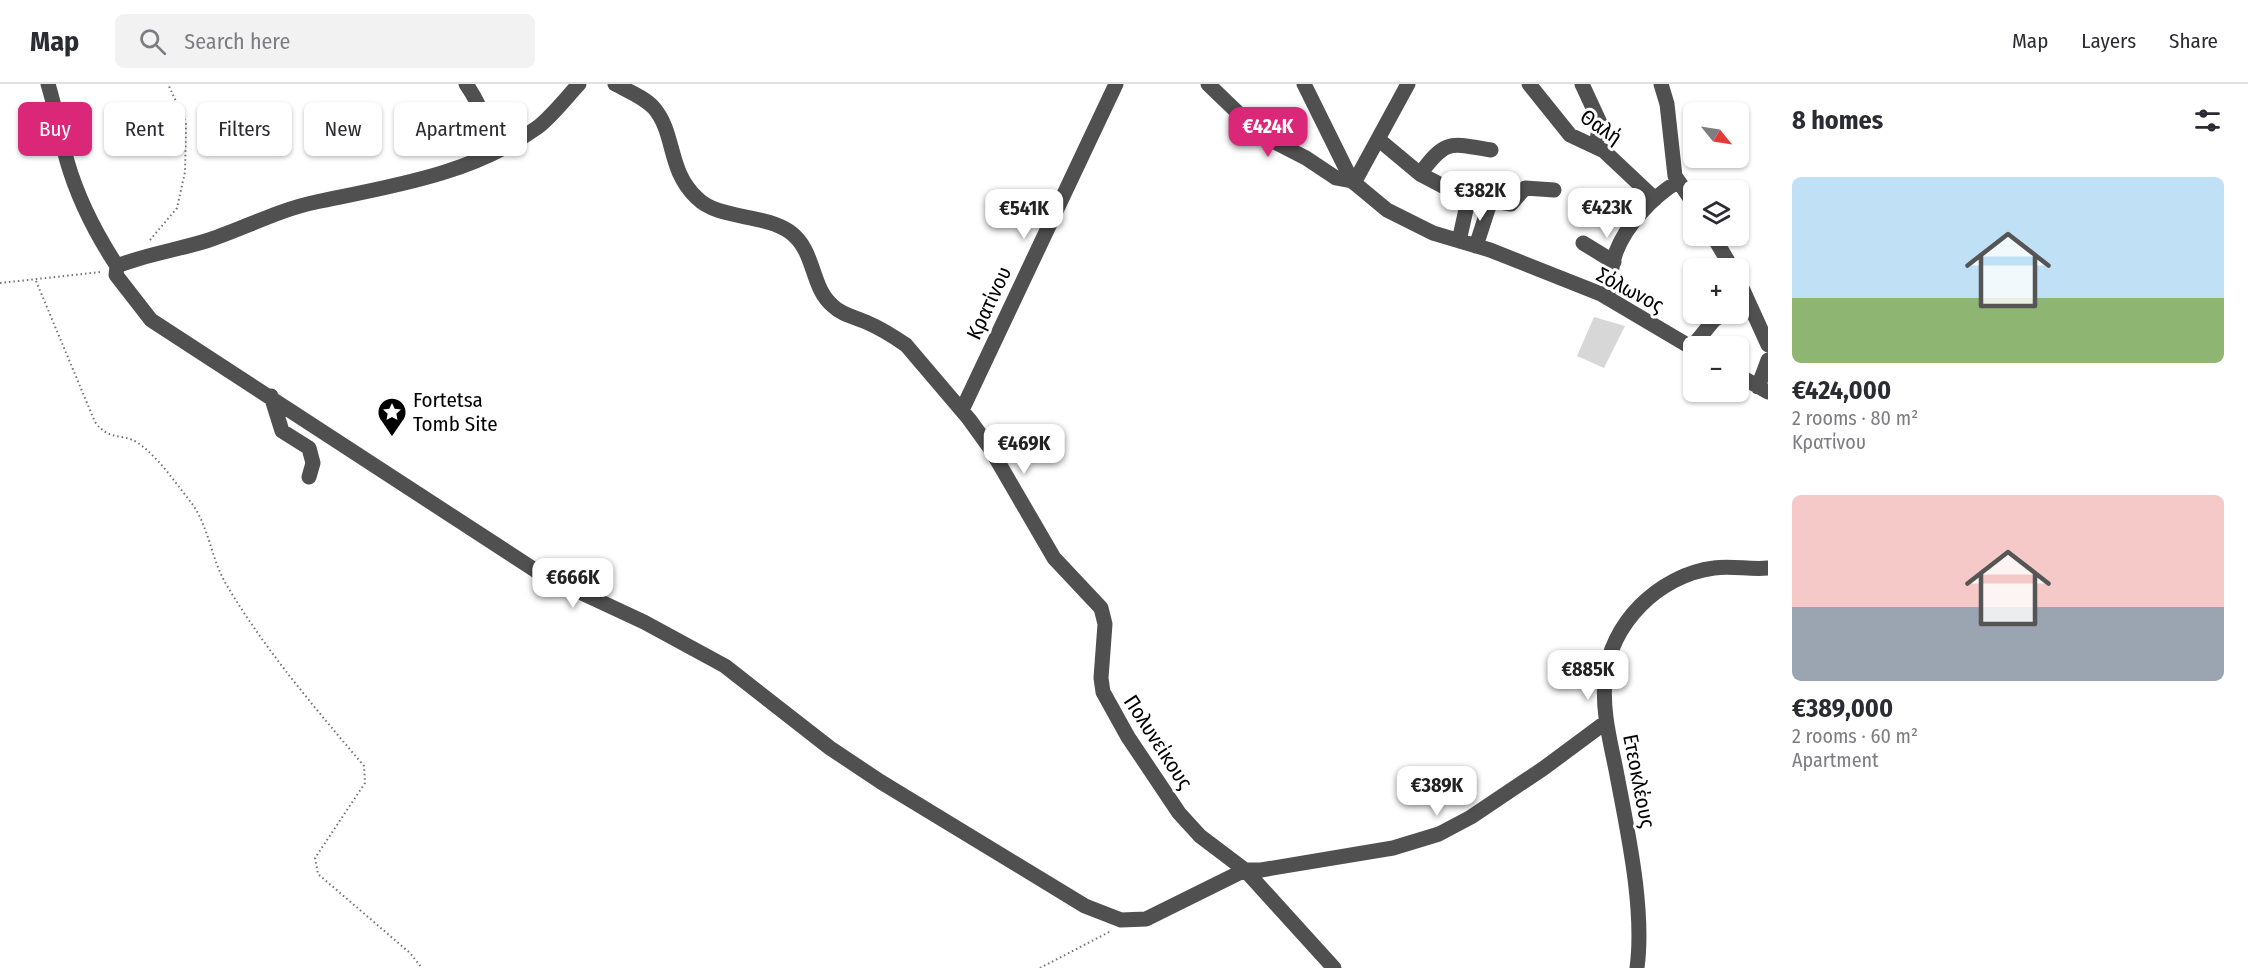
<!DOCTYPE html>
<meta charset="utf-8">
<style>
:root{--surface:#fff;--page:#f2f2f3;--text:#2b2b33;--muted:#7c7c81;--line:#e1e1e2;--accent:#db2777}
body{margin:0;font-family:"Fira Sans Condensed",sans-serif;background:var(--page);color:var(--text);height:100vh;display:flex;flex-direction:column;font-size:22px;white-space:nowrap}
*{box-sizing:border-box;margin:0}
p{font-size:20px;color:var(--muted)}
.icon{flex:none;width:33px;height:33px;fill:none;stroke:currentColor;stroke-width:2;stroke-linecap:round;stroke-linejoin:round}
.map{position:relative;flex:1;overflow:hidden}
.drawer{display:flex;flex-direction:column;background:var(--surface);width:480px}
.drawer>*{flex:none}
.top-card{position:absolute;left:18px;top:18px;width:570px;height:54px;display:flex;gap:12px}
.needle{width:39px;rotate:120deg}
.controls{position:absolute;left:1683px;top:18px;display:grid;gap:12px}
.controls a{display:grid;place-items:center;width:66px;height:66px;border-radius:9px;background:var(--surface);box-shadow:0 2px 4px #0004;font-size:30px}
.price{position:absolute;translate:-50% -51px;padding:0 14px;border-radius:12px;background:#fff;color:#222;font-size:20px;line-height:39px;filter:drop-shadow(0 2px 3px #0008)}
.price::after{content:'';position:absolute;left:50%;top:36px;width:18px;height:14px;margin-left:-9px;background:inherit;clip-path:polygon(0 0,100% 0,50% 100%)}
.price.on{background:var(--accent);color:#fff}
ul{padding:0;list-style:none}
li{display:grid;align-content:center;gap:12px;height:318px;padding:0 24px}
li span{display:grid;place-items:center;height:186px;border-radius:9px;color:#555}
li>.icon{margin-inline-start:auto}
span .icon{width:108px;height:108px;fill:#fffc;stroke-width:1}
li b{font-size:26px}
h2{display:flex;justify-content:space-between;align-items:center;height:72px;padding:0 24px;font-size:26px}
.tag{padding:0 21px;border-radius:9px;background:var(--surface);box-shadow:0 2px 4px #0004;font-size:21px;line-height:54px}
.tag.on{background:var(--accent);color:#fff}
header{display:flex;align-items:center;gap:36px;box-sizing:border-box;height:84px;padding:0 30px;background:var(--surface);border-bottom:2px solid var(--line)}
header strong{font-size:28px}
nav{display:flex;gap:33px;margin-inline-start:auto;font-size:21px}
.search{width:420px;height:54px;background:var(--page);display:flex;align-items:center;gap:15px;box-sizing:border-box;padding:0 21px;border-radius:9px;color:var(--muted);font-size:22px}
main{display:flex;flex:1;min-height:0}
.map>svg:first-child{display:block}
.green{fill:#d7d7d7}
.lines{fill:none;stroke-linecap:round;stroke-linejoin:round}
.path{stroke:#727272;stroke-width:2;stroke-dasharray:1.5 3;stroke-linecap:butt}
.minor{stroke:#505050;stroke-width:15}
.labels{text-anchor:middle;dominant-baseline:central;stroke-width:6;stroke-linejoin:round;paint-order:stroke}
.street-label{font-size:21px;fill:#000;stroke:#fff}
.poi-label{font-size:21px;fill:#000;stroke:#fff;text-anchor:start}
</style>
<header>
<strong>Map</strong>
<div class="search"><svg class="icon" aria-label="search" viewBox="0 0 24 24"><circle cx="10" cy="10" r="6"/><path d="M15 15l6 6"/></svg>Search here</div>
<nav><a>Map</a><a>Layers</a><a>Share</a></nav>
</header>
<main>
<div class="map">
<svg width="1768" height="884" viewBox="0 0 1768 884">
<rect width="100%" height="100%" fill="#fff"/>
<path class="green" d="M1594,233L1625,242L1604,284L1577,272Z"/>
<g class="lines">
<path class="path" d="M150,156L177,124L185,88L186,39L168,0
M36,197L95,338C110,358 121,348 138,359C158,373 174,397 190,417C209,441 211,475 226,500C265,566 315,624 364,682L365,699L315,774L318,790L410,869L422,884
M0,199L101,188
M1040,884L1111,847"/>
<path class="minor" d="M48,0C56,26 60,51 67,77C78,115 96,150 117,182L116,191L151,236L541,490L644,538L725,582L830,664L881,698L1085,822L1121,836L1146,835L1245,786H1261L1393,764L1439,750L1471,733L1544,684L1606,638
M466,0C484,26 486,40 488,70
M615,0C628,7 644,13 654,24C676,50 667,86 697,114C719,136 763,129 790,148C816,167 810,203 833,222C842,231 855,233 866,238C880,244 893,252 906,261L969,335L990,364L1054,474L1101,524L1105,540L1101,594L1103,608L1128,653L1179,729L1200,752L1245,786L1334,884
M1208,0L1261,51L1306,74L1336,94L1352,97
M1304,0L1352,97L1387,126L1433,149L1490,166L1601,210L1694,265
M1529,0L1570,51L1604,67L1655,115
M1582,0L1600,39L1596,62
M1661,0L1667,20L1675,92L1694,120
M1378,55L1420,90L1460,111L1511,120L1525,104L1554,106
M1420,90C1446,55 1449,59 1491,66
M1354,99L1408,0
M1713,152L1732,184
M1459,157L1469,112
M1583,159L1614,178
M1476,162L1491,116
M117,182C147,170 178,166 209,156C245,144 278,126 316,118C393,102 473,90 538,43C553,31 566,14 579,0
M1738,195L1768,261
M1607,214C1610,199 1611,182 1616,168C1626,141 1653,113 1677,98
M1691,264L1714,236L1723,230
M1738,291L1768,308
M1758,303L1768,276
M271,312L282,347L309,364L313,379L309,393
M962,326L1116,0
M1637,884C1645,824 1627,745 1616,686C1610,656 1602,627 1605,596C1609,540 1659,491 1714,484C1731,481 1750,486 1768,484"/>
</g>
<defs>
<g id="sight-pin" transform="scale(1.5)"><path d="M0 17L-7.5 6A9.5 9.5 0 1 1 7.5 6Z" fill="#000" stroke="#fff"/><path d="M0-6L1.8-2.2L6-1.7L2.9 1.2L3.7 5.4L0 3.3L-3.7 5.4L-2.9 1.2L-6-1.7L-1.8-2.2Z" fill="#fff"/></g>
</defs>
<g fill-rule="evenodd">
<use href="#sight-pin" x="392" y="328"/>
</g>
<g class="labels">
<g class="street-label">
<text transform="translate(1601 43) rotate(34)">Θαλή</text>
<text transform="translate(1630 206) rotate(28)">Σόλωνος</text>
<text transform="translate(989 219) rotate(-65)">Κρατίνου</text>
<text transform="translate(1158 658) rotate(57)">Πολυνείκους</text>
<text transform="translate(1639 697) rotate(79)">Ετεοκλέους</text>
</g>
<g class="poi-label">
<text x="413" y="316">Fortetsa<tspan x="413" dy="24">Tomb Site</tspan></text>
</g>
</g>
</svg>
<div class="controls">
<a><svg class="needle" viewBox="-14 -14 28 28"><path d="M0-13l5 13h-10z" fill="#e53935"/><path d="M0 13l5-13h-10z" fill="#7c7c81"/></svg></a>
<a><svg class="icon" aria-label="layers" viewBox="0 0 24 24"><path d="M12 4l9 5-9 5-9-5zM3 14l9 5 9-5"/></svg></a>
<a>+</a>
<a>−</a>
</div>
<b class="price on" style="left:1268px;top:74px">€424K</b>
<b class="price" style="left:1480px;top:138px">€382K</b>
<b class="price" style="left:1607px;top:155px">€423K</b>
<b class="price" style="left:1024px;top:156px">€541K</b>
<b class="price" style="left:1024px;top:391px">€469K</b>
<b class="price" style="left:573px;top:525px">€666K</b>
<b class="price" style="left:1588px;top:617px">€885K</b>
<b class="price" style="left:1437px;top:733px">€389K</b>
<div class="top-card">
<a class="tag on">Buy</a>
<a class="tag">Rent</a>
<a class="tag">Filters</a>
<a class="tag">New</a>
<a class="tag">Apartment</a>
</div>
</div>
<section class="drawer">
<h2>8 homes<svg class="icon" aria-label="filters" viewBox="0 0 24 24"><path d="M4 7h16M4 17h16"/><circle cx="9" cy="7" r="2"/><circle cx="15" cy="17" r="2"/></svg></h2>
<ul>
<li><span style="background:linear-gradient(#bfe0f5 65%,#8fb573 0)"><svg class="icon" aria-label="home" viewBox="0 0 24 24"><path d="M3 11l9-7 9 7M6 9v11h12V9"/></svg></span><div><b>€424,000</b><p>2 rooms · 80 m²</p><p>Κρατίνου</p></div></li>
<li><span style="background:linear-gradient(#f6c9c9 60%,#9aa5b1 0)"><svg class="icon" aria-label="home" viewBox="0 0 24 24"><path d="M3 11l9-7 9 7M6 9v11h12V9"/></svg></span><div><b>€389,000</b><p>2 rooms · 60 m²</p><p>Apartment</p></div></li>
</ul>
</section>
</main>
